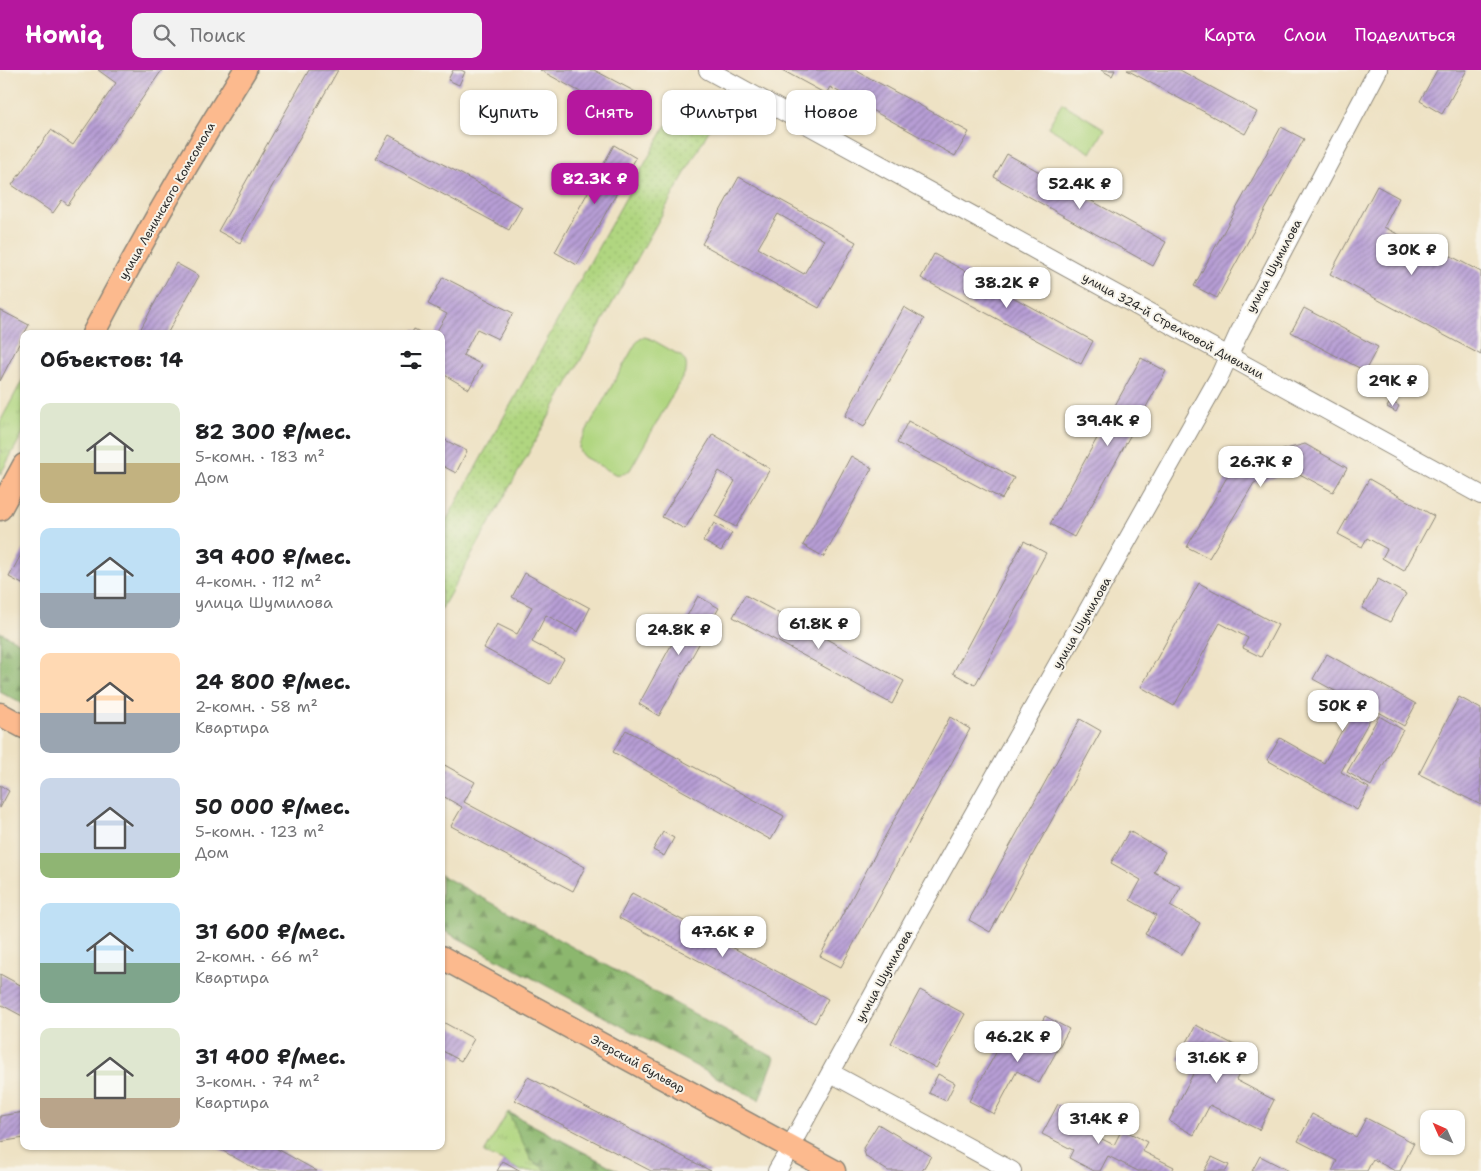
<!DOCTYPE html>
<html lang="ru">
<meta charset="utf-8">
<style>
:root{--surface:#fff;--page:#f2f2f2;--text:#202124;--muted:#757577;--accent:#b5179e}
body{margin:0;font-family:"Shantell Sans",sans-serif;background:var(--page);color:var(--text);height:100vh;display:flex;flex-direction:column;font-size:19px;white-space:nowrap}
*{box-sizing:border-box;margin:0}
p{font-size:16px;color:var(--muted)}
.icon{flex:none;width:28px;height:28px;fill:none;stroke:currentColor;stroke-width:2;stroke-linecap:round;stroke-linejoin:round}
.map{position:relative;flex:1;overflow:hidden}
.drawer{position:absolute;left:20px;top:260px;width:425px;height:820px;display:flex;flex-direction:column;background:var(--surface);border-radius:10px;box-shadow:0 1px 4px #0004}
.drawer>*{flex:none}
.top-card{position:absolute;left:460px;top:20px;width:475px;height:45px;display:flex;gap:10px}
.needle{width:32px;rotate:315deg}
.tools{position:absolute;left:1420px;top:1040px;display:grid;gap:10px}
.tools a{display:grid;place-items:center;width:45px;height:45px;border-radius:10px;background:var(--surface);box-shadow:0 1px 4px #0004;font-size:25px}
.price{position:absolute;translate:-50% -42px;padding:0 11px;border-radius:10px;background:#fff;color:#222;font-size:16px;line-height:32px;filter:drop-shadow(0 1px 2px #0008)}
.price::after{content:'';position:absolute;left:50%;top:30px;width:15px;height:11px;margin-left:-8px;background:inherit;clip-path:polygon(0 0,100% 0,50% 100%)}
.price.current{background:var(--accent);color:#fff}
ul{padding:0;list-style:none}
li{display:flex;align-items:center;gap:15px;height:125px;padding:0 20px}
li span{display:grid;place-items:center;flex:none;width:140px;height:100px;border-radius:10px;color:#555}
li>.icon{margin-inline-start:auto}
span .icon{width:60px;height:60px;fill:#fffc;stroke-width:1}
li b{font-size:21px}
h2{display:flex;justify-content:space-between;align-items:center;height:60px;padding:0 20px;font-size:21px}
.tag{padding:0 18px;border-radius:10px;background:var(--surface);box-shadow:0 1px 4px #0004;font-size:18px;line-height:45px}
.tag.current{background:var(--accent);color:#fff}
header{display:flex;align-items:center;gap:30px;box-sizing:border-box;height:70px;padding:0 25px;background:var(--accent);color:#fff}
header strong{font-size:24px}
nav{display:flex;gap:28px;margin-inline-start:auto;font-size:18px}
.search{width:350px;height:45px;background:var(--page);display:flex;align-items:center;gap:12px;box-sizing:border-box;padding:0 18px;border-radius:10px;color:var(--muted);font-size:19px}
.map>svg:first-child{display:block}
.grass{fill:url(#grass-tufts);stroke:#6e8056}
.forest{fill:url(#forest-firs);stroke:#5c714c}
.park{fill:url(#park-dots);stroke:#6e8056}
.pitch{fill:#b0d680;stroke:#6e8056}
.building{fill:url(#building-hatch);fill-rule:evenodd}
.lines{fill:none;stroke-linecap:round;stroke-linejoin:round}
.minor-casing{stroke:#8c8678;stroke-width:20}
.major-casing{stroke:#8c8678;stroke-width:25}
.minor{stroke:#fff;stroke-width:18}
.major{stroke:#fcba8e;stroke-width:22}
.labels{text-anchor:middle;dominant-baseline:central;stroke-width:4;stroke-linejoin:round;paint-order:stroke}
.street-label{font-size:12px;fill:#2b2b2b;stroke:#f7f3e8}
</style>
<header>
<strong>Homiq</strong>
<div class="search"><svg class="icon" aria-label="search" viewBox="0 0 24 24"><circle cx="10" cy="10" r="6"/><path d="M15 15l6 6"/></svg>Поиск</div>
<nav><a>Карта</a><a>Слои</a><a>Поделиться</a></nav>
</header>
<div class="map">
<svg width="1481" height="1101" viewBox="0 0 1481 1101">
<defs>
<pattern id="grass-tufts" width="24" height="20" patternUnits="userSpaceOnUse" patternTransform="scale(1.25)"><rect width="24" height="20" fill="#b0d680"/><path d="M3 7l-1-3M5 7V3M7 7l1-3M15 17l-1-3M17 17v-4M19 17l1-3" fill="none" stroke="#98b86f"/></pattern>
<pattern id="forest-firs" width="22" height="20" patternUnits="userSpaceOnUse" patternTransform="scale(1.25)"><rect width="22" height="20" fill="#8cb76e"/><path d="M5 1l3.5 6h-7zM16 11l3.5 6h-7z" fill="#73955b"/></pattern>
<pattern id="park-dots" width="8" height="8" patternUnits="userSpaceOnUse" patternTransform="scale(1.25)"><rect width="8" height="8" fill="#b0d680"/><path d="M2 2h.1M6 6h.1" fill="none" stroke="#98b86f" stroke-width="1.8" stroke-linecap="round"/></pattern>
<pattern id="building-hatch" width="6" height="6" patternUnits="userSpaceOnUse" patternTransform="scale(1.25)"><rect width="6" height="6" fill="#b79ed5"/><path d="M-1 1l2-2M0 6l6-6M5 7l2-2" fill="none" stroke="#9581ad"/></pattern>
</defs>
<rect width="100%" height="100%" fill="#f7f3e8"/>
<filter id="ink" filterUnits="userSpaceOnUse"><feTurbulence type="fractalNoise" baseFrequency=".02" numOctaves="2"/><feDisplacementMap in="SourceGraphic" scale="10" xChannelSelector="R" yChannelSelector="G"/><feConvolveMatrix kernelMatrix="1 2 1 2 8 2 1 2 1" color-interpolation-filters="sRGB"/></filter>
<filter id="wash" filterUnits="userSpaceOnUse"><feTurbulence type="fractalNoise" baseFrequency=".0096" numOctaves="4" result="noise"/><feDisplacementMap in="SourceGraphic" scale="20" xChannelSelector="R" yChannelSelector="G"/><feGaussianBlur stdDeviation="1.12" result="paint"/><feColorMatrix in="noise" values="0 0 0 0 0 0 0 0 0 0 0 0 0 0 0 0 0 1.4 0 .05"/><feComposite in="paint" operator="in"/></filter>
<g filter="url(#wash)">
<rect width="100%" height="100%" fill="#eee2c4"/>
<path class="grass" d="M24,307V361L0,405V352Z
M508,1042L619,1101H521L503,1091L484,1083Z"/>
<path class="forest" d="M0,562L24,575V635L0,622Z
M441,805L775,988L759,1030L441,859Z
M508,1042L619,1101H548L531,1090Z"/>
<path class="park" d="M678,34L713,53L441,540V460Z"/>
<path class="pitch" d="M1062,33L1105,59L1091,83L1048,57Z
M645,267L651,269L681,286C686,291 687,294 686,301L630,400C625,404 621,405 615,404L584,387C579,382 578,378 580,372L636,273L640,269Z"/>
<g id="blocks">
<path class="building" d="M98,0H162L68,135L62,130L53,143L12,115L51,60L73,75L116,13Z
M309,0H338L240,173L218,161Z
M453,0H461L465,2L459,15L448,10Z
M540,0H594L647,28L635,52Z
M782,0H855L969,62L955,86L830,17L826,24Z
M1101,0H1115L1112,6Z
M1127,0H1180L1257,42L1245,64Z
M1437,0H1467L1442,44L1420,31Z
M1281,57L1304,69L1217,228L1194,216Z
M389,65L522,137L509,160L376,88Z
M614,75L636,88L577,195L555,182Z
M1007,84L1166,172L1153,196L994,107Z
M739,107L856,172L819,238L702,174ZM778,144L824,170L804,204L758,178Z
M1377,116L1399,128L1384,157L1415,173L1417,168L1481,202V285L1330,204Z
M934,184L1093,271L1081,294L921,208Z
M176,193L199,206L167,264H138Z
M443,207L513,243L498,269L477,259L463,285L482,295L469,319L441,303V264H435L447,244L428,234Z
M904,237L924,249L864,357L845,346Z
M1304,238L1378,277L1365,301L1291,262Z
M0,240L29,255L24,264L0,311Z
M414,259L424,264H411Z
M1141,288L1166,301L1074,467L1050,454Z
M1391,331L1399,336L1396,342L1387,337Z
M908,351L1014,408L1002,429L897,373Z
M713,364L770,399L736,457L715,446L735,411L719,401L685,459L662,447Z
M441,368L467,381L456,403L441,395Z
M1305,374L1347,398L1333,422L1296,402L1254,413L1209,488L1187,477L1235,393Z
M851,386L872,398L824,487L803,475Z
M1369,409L1434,446L1404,501L1382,488L1387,479L1367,468L1362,477L1338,464Z
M714,453L732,463L721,481L703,471Z
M1024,471L1046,483L975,615L953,603Z
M24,479V515L9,507Z
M525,503L590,538L578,562L546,545L532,572L564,589L550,614L484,578L497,554L517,564L532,537L512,527Z
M1378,509L1406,524L1390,552L1362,538Z
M1199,513L1278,555L1261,587L1243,578L1248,568L1220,553L1174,636L1141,617Z
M745,525L904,611L892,634L733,547Z
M698,526L719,538L659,646L639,634Z
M1327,584L1416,634L1404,656L1375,640L1341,702L1369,718L1357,740L1267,690L1280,668L1324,693L1357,633L1313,609Z
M1459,627L1481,639V735L1419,704Z
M1379,646L1403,660L1371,716L1347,702Z
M950,647L970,659L841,897L820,886Z
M1080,649L1101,661L990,862L969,850Z
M626,660L784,746L771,770L613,682Z
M441,693L475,712L464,732L585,797L573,821L451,756L462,737L441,725Z
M0,715L9,721L0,738Z
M1129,761L1165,782L1154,802L1181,817L1170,836L1200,853L1182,885L1145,864L1156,845L1130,830L1141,810L1111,793Z
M663,762L674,768L664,786L653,780Z
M632,823L828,929L815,953L619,848Z
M0,904L24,917V947L0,934Z
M920,920L965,944L936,998L891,973Z
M1045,946L1069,959L1039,1013L1017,1001L994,1044L969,1031L1007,963L1029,975Z
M441,951L474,969L461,991L441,980Z
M1196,955L1250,983L1236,1010L1274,1030L1259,1060L1210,1035L1194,1065L1169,1051L1196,998L1178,989Z
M938,1004L955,1013L946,1031L929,1023Z
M528,1007L711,1101H651L515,1030Z
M1058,1034L1084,1048L1080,1058L1114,1075L1122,1059L1147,1072L1142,1081L1174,1097L1172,1101H1138L1108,1086L1100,1101H1094L1069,1088L1073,1080L1042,1064Z
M24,1042V1068L0,1072V1046Z
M1312,1044L1356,1067L1366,1048L1414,1073L1400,1101H1395L1373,1089L1367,1101H1332L1337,1091L1298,1071Z
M878,1054L931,1086L922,1101H888L866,1087L863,1078Z
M214,1076H272L317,1101H259Z
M1260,1086L1289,1101H1252Z
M1212,1087L1229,1095L1226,1101H1204Z
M503,1091L521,1101H497Z"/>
</g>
</g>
<g filter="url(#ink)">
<use href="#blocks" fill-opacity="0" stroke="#8c8678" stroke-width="1"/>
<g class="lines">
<g class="minor-casing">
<path id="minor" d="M708,0L1481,425
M831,1003L1012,1101
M790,1077L913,852L1219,307L1238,265L1378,0
M777,1101L784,1089"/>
</g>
<g class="major-casing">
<path id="major" d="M93,264C140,174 191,86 245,0
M0,439L24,395
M0,644L24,657
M441,887L834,1101"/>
</g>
<use href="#minor" class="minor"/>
<use href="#major" class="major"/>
</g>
</g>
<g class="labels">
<g class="street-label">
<text transform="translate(167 131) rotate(-60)">улица Ленинского Комсомола</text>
<text transform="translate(1274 196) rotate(-62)">улица Шумилова</text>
<text transform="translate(1173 256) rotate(29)">улица 324-й Стрелковой Дивизии</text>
<text transform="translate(1082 553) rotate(-60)">улица Шумилова</text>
<text transform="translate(884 906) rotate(-61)">улица Шумилова</text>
<text transform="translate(638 994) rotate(29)">Эгерский бульвар</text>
</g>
</g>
</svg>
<div class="tools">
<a><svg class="needle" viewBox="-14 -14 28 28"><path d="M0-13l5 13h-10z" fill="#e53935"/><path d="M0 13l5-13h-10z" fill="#757577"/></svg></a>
</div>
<b class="price current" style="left:595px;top:135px">82.3K ₽</b>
<b class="price" style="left:1080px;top:140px">52.4K ₽</b>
<b class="price" style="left:1412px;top:206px">30K ₽</b>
<b class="price" style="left:1007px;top:239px">38.2K ₽</b>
<b class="price" style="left:1393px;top:337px">29K ₽</b>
<b class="price" style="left:1108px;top:377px">39.4K ₽</b>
<b class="price" style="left:1261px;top:418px">26.7K ₽</b>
<b class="price" style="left:819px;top:580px">61.8K ₽</b>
<b class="price" style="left:679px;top:586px">24.8K ₽</b>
<b class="price" style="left:1343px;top:662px">50K ₽</b>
<b class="price" style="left:723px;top:888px">47.6K ₽</b>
<b class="price" style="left:1018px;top:993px">46.2K ₽</b>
<b class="price" style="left:1217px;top:1014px">31.6K ₽</b>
<b class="price" style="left:1099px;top:1075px">31.4K ₽</b>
<div class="top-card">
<a class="tag">Купить</a>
<a class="tag current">Снять</a>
<a class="tag">Фильтры</a>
<a class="tag">Новое</a>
</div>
<section class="drawer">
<h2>Объектов: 14<svg class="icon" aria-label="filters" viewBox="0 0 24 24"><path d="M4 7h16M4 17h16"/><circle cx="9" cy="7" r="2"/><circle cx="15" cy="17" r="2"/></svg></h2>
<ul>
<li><span style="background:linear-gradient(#dfe7d0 60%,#c2b280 0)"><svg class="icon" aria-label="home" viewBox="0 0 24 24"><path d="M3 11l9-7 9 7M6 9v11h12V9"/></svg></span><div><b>82 300 ₽/мес.</b><p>5-комн. · 183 m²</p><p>Дом</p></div></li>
<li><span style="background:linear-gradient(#bfe0f5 65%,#9aa5b1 0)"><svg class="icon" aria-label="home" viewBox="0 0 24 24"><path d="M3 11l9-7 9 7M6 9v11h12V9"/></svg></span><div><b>39 400 ₽/мес.</b><p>4-комн. · 112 m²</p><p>улица Шумилова</p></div></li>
<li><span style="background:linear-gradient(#ffd9b3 60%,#9aa5b1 0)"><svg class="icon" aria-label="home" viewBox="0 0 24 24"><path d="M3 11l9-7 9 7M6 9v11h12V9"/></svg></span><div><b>24 800 ₽/мес.</b><p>2-комн. · 58 m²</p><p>Квартира</p></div></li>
<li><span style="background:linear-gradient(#c9d6e8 75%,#8fb573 0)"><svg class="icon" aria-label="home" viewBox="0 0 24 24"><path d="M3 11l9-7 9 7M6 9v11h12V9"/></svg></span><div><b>50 000 ₽/мес.</b><p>5-комн. · 123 m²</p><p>Дом</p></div></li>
<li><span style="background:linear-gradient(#bfe0f5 60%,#7fa58c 0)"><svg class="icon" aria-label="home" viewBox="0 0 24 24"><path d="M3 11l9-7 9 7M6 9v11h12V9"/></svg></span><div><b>31 600 ₽/мес.</b><p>2-комн. · 66 m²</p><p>Квартира</p></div></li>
<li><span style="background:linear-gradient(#dfe7d0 70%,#b9a48a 0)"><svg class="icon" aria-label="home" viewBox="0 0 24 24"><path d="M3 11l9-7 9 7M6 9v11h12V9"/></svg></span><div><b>31 400 ₽/мес.</b><p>3-комн. · 74 m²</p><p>Квартира</p></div></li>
</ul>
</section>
</div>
